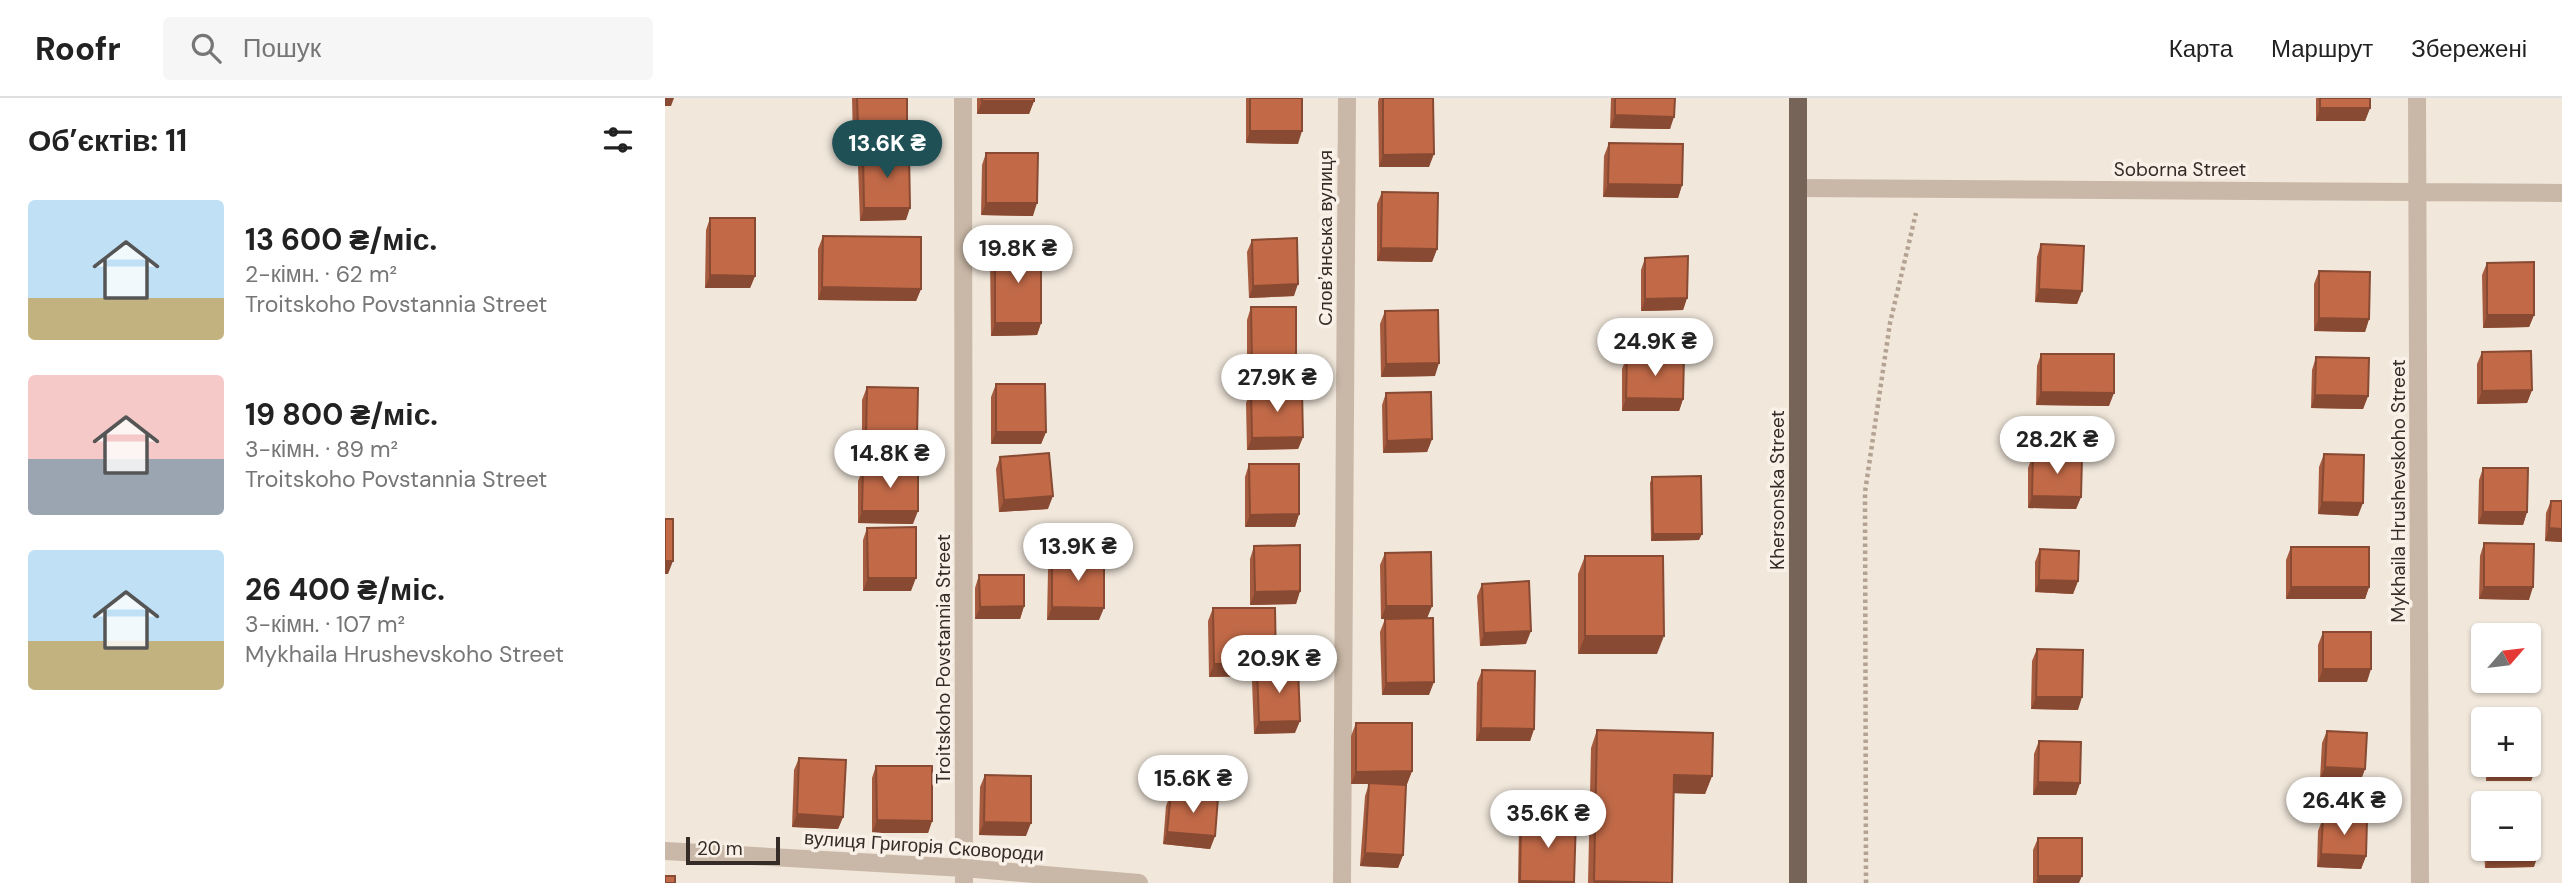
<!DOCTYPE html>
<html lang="uk">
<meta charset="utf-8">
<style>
:root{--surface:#fff;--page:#f6f6f6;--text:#222;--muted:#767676;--line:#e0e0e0;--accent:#1e5056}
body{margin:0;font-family:"DM Sans",sans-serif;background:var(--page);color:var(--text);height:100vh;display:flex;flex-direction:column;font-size:26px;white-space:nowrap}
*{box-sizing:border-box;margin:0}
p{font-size:23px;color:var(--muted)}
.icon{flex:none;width:38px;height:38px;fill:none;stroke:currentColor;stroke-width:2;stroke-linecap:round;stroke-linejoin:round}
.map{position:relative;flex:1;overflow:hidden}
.sheet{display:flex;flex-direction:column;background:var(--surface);width:665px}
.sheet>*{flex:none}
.needle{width:46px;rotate:62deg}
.fabs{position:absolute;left:1806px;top:525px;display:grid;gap:14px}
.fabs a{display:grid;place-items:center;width:70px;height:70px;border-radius:7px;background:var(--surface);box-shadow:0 2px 5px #0004;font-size:35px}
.scale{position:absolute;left:21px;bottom:18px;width:94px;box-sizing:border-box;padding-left:7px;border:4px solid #352c28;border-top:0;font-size:19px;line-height:24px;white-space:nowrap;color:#352c28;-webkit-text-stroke:5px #f9f1e7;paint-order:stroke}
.price{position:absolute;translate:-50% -60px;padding:0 16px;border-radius:24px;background:#fff;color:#222;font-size:23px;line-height:46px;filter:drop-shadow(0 2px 4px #0008)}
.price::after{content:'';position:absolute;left:50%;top:42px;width:21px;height:16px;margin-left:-10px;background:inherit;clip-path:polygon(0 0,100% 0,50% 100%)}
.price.current{background:var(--accent);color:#fff}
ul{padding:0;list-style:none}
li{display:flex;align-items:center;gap:21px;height:175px;padding:0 28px}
li span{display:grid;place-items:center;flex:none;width:196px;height:140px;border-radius:7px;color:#555}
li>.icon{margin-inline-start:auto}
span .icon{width:84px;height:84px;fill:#fffc;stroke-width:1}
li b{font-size:30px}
h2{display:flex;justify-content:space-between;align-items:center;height:84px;padding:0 28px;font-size:30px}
header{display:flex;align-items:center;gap:42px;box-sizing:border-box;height:98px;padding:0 35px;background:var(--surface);border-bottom:2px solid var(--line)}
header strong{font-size:33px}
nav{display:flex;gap:38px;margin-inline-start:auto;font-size:24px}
.search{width:490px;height:63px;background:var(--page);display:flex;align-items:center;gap:18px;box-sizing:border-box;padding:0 24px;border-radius:7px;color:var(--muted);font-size:26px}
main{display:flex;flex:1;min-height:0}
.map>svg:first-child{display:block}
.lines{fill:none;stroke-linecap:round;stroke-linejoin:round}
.path{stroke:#b4a292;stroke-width:4.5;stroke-dasharray:3.5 3.5;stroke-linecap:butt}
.minor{stroke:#c9b8a7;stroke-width:18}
.primary{stroke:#776459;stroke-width:18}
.wall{fill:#a75b3e}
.shaded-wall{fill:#884a32}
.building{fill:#c26a48;stroke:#884a32;stroke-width:2}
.labels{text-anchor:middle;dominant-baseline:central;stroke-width:7;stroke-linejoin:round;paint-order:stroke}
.street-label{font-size:19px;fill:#352c28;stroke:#f9f1e7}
</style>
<header>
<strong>Roofr</strong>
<div class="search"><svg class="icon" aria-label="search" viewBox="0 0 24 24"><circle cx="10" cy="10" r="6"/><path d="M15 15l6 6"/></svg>Пошук</div>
<nav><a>Карта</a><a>Маршрут</a><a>Збережені</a></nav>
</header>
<main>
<section class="sheet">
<h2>Об’єктів: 11<svg class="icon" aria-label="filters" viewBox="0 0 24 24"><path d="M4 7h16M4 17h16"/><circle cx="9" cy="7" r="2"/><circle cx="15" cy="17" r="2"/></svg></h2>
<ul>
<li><span style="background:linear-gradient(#bfe0f5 70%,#c2b280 0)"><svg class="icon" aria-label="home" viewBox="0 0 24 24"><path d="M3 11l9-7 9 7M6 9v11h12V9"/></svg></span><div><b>13 600 ₴/міс.</b><p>2-кімн. · 62 m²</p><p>Troitskoho Povstannia Street</p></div></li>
<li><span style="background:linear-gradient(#f6c9c9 60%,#9aa5b1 0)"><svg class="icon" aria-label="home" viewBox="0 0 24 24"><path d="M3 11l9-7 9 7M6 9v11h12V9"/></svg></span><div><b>19 800 ₴/міс.</b><p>3-кімн. · 89 m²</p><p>Troitskoho Povstannia Street</p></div></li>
<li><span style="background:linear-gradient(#bfe0f5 65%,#c2b280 0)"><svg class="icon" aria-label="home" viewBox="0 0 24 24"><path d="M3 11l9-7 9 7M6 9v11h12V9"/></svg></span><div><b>26 400 ₴/міс.</b><p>3-кімн. · 107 m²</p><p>Mykhaila Hrushevskoho Street</p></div></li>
</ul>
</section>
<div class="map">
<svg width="1897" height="785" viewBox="0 0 1897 785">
<rect width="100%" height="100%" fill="#f1e7db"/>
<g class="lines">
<path class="path" d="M1201,785L1200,394L1225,225L1251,115"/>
<path class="minor" d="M298,0L299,785
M1752,0L1755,785
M1133,90L1897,95
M0,753L299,770L474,785
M677,785L682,0"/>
<path class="primary" d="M1133,785V0"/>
</g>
<path class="wall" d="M187,0H242V28L238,41L188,42Z
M312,0H369V3L364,16H312Z
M581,0H637L633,46L581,45Z
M714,0H768L764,69H714L713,4Z
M946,0H1010L1005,31L945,30Z
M1651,0H1705V10L1700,23H1651Z
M944,45L1017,87L1013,100L938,99L939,58Z
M198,55L241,122L195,123L193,68Z
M321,55L368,118L316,117L317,67Z
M717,94L772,151L767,164L712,163V106Z
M45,120L90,178L85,190H40L41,132Z
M158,138L256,191L251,203L153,202V151Z
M587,142L629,198L584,200L582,154Z
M1376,146L1417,193L1412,206L1370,204L1372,159Z
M330,148L376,225L372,237L326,238L325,161Z
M980,160L1022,200L1018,212L976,213V172Z
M1822,165L1869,217L1864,229L1818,230L1817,177Z
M1654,173L1704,221L1700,234L1649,233V186Z
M586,209L631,264L627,277H582V222Z
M720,213L770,278L716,279L715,226Z
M1817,254L1867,292L1862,305L1812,306V266Z
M1376,256L1444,308L1371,307L1372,268Z
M962,258L1018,301L1014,313H957V271Z
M1651,259L1703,298L1698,311L1646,310L1647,272Z
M331,286L381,334L376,346H326V299Z
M202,289L247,351L197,350V302Z
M586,292L638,339L633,351L582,352L581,305Z
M721,295L767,341L762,354L718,355L717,307Z
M1659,356L1693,418L1653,416L1654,369Z
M1368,357L1416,399L1411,411L1363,410V370Z
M335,359L383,411L334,414L331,371Z
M584,366L634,416L630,429H580V379Z
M1818,370L1862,414L1858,427L1813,426L1814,382Z
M198,371L248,426L193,425V383Z
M987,379L1034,442L986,443L985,385Z
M1886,403H1897V444L1880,443L1881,415Z
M202,430L246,493H198V442Z
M1819,445L1864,502L1814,501L1815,458Z
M589,448L635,493L631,506L585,507V461Z
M1626,449L1704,489L1700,501H1621V462Z
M1375,451L1413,483L1408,496L1370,494V464Z
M720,455L767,508L762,520L764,597H717L715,534L720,521L757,520L716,521L715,467Z
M920,458L992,556H913V476Z
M387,460L434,522H382L383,472Z
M314,477L359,508L355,521H310V490Z
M817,486L861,546L815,548L812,498Z
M548,510L611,565L609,570L630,635L589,636L587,583L589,578L544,579L543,523Z
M1658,534L1702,584H1653V547Z
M1372,551L1413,612L1366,611L1367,563Z
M817,572L869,631L865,643H811L812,585Z
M691,625L747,673L742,686H723L738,757L733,770L695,768L700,698L704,686H686V638Z
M932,632L1047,678L1040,696L1008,695L1007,785H923L926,650Z
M1662,633L1700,671L1695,684L1655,681L1657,645Z
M1374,643L1415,685L1411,697H1368L1369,656Z
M134,660L178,719L173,731L127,729L129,672Z
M1821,667H1864L1871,670L1866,683H1821Z
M211,668L267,723L263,735H207V680Z
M320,677L361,738L314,737L315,689Z
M506,695L550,738L545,751L498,746L501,708Z
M856,720L909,784V785H853L854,726Z
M1658,720L1701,758L1696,771L1652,769L1653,733Z
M1373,740L1414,785H1368V752Z
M1819,751H1864L1869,769L1820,770Z"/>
<path class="shaded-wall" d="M0,0H9L6,8H0Z
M317,3H369L364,16H312Z
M1655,10H1705L1700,23H1651Z
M950,17L1009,19L1005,31L945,30Z
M242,28L238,41L188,42L193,29Z
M585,33H637L633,46L581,45Z
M769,56L764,69H714L718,57Z
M943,86L1017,87L1013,100L938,99Z
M321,105H372L368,118L316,117Z
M199,110H245L241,122L195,123Z
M716,150L772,151L767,164L712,163Z
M45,177L90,178L85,190H40Z
M633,186L629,198L584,200L588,188Z
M157,189L256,191L251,203L153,202Z
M1374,191L1417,193L1412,206L1370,204Z
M1022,200L1018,212L976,213L980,201Z
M1822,217H1869L1864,229L1818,230Z
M1654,220L1704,221L1700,234L1649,233Z
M330,225H376L372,237L326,238Z
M631,264L627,277H582L587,265Z
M774,265L770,278L716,279L721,266Z
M1867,292L1862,305L1812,306L1817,293Z
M1376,294L1449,295L1444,308L1371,307Z
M1650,297L1703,298L1698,311L1646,310Z
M961,300L1018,301L1014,313H957Z
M331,334H381L376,346H326Z
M201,338L252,339L247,351L197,350Z
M638,339L633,351L582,352L587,340Z
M767,341L762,354L718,355L722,343Z
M388,398L383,411L334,414L339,402Z
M1367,398L1416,399L1411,411L1363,410Z
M1657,404L1698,405L1693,418L1653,416Z
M197,413H253L248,426L193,425Z
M1818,414H1862L1858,427L1813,426Z
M634,416L630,429H580L585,417Z
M1884,430L1897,431V444L1880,443Z
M988,436H1037L1034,442L986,443Z
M0,463H8L3,476H0Z
M203,480H251L246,493H198Z
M1374,482L1413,483L1408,496L1370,494Z
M1626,489H1704L1700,501H1621Z
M1819,489H1868L1864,502L1814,501Z
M635,493L631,506L585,507L590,494Z
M359,508L355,521H310L315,509Z
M721,508H767L762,520L716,521Z
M387,509L439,510L434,522H382Z
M866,533L861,546L815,548L819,535Z
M920,538H999L992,556H913Z
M611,565L606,578L592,571L589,578L544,579L549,566Z
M1658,571H1706L1702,584H1653Z
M769,584L764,597H717L721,585Z
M1371,599H1417L1413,612L1366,611Z
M635,623L630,635L589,636L594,624Z
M816,630L869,631L865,643H811Z
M1660,669L1700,671L1695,684L1655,681Z
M1826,670H1871L1866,683H1821Z
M747,673L742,686H686L691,674Z
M1009,677L1047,678L1040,696L1002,695Z
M1373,684L1415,685L1411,697H1368Z
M132,716L178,719L173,731L127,729Z
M212,722L267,723L263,735H207Z
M319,724L366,725L361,738L314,737Z
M502,734L550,738L545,751L498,746Z
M700,755L738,757L733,770L695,768Z
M1656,756L1701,758L1696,771L1652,769Z
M1873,757L1869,769L1820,770L1824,758Z
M1373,778H1417L1414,785H1371Z
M855,783L909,784V785H854Z
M929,783L1007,785H929Z"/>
<path class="building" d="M192,0H242V28L193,29Z
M317,0H369V3H317Z
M585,0H637V33H585Z
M718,0H768L769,56L718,57Z
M950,0H1010L1009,19L950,17Z
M1655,0H1705V10H1655Z
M944,45L1018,46L1017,87L943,86Z
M244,54L245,110H199L198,55Z
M321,55H373L372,105H321Z
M717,94L773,95L772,151L716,150Z
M45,120H90V178L45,177Z
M158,138L256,139V191L157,189Z
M632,140L633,186L588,188L587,142Z
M1376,146L1419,148L1417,193L1374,191Z
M330,148H376V225H330Z
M1023,158L1022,200L980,201V160Z
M1869,164V217H1822V165Z
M1654,173L1705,174L1704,221L1654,220Z
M586,209H631V264L587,265Z
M773,212L774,265L721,266L720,213Z
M1866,253L1867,292L1817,293V254Z
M1376,256H1449V295L1376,294Z
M962,258L1019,259L1018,301L961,300Z
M1651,259L1704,260L1703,298L1650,297Z
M331,286H380L381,334H331Z
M202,289L253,290L252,339L201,338Z
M586,292H637L638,339L587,340Z
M766,294L767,341L722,343L721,295Z
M384,355L388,398L339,402L335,359Z
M1659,356L1699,357L1698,405L1657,404Z
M1368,357L1417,359L1416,399L1367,398Z
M584,366H634V416L585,417Z
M1818,370H1863L1862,414H1818Z
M198,371H253V413H197Z
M1036,378L1037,436H988L987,379Z
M1886,403H1897V431L1884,430Z
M0,421H8V463H0Z
M251,429V480H203L202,430Z
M1819,445L1869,446L1868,489H1819Z
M635,447V493L590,494L589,448Z
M1626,449H1704V489H1626Z
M1375,451L1414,453L1413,483L1374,482Z
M766,454L767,508H721L720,455Z
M920,458H998L999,538H920Z
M387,460H439V510L387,509Z
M314,477H359V508L315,509Z
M864,483L866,533L819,535L817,486Z
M548,510H610L611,565L549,566Z
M768,520L769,584L721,585L720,521Z
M1825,532L1867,533L1866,570H1864V537H1825Z
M1658,534H1706V571H1658Z
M1372,551L1418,552L1417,599H1371Z
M633,570L635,623L594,624L592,571Z
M817,572L870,573L869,631L816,630Z
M691,625H747V673L691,674Z
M1864,630H1871V670H1826V667H1864Z
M932,632L1048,635L1047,678L1009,677L1007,785L929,783Z
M1662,633L1702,635L1700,671L1660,669Z
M1374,643L1416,644L1415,685L1373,684Z
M134,660L181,662L178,719L132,716Z
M211,668H267V723L212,722Z
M320,677L366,678V725L319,724Z
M704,685L741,687L738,757L700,755Z
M506,695L553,700L550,738L502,734Z
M856,720L911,721L909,784L855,783Z
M1658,720L1702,722L1701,758L1656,756Z
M1864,720H1873V757L1824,758V751H1864Z
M1373,740H1417V778H1373Z
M0,778H10V785H0Z"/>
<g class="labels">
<g class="street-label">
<text x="1515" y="71">Soborna Street</text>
<text transform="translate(660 140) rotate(-90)">Словʼянська вулиця</text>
<text transform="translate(1112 392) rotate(-90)">Khersonska Street</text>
<text transform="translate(1733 393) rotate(-90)">Mykhaila Hrushevskoho Street</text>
<text transform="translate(278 561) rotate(-90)">Troitskoho Povstannia Street</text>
<text transform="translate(259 748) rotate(4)">вулиця Григорія Сковороди</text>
</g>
</g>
</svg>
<div class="fabs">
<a><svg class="needle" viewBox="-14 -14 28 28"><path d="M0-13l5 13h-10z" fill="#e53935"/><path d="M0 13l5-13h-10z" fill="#767676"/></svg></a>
<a>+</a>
<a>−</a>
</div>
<div class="scale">20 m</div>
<b class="price current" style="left:222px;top:82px">13.6K ₴</b>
<b class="price" style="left:353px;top:187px">19.8K ₴</b>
<b class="price" style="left:990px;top:280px">24.9K ₴</b>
<b class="price" style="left:612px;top:316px">27.9K ₴</b>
<b class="price" style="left:1392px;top:378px">28.2K ₴</b>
<b class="price" style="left:225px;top:392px">14.8K ₴</b>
<b class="price" style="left:413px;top:485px">13.9K ₴</b>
<b class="price" style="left:614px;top:597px">20.9K ₴</b>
<b class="price" style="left:528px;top:717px">15.6K ₴</b>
<b class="price" style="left:1679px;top:739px">26.4K ₴</b>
<b class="price" style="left:883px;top:752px">35.6K ₴</b>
</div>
</main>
